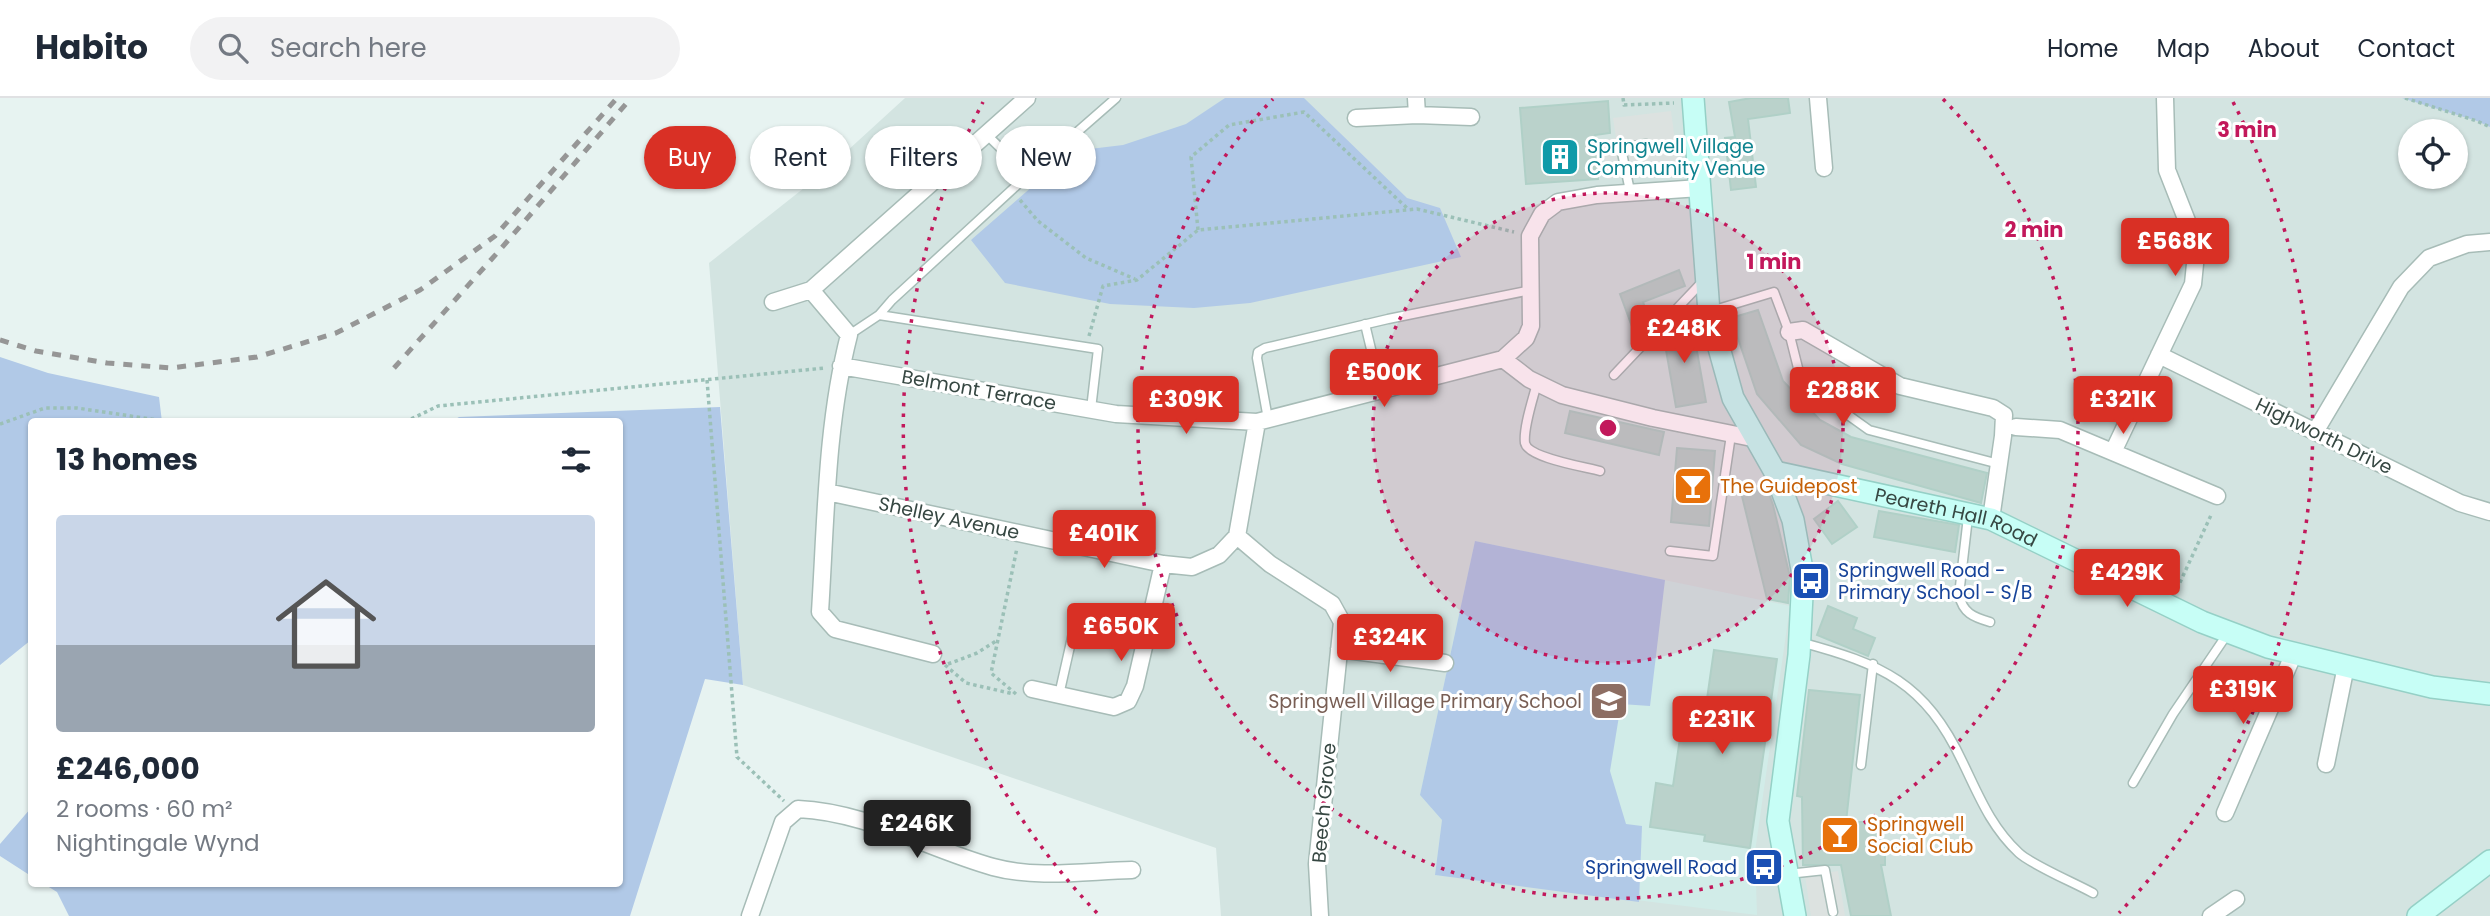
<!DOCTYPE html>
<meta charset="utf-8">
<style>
:root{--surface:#fff;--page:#f2f2f3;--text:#1f2937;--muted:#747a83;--line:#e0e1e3;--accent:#d93025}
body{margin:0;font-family:Poppins,sans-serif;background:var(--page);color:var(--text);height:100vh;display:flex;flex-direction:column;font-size:26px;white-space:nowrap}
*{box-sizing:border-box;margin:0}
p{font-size:23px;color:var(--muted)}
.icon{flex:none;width:38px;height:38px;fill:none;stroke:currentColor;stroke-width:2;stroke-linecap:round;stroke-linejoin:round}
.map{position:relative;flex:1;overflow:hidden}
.sheet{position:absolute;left:28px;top:320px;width:595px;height:469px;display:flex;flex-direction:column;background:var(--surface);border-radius:7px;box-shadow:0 2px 5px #0004}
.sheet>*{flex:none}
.guide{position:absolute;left:644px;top:28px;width:665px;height:63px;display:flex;gap:14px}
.tools{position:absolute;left:2398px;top:21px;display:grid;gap:14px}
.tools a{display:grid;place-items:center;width:70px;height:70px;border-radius:50%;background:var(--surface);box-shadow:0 2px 5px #0004;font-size:35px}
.price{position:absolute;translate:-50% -60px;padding:0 16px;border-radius:7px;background:var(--accent);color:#fff;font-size:23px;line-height:46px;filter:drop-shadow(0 2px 4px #0008)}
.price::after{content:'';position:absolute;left:50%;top:42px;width:21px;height:16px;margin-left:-10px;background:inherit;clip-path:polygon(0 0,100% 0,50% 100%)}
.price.active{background:#222;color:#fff}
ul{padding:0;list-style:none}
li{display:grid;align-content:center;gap:14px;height:371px;padding:0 28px}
li span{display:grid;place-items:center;height:217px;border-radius:7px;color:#555}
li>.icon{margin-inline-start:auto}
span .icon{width:126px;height:126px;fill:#fffc;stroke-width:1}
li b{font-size:30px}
h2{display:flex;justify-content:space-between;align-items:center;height:84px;padding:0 28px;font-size:30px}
.pill{padding:0 24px;border-radius:32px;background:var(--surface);box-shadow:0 2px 5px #0004;font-size:24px;line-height:63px}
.pill.active{background:var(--accent);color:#fff}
header{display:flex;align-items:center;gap:42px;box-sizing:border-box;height:98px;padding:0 35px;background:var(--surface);border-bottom:2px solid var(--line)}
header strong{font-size:33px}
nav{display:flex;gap:38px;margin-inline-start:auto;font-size:24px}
.search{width:490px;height:63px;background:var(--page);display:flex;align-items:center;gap:18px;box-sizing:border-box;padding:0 24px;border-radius:38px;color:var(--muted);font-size:26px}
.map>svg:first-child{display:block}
.residential{fill:#d3e4e1;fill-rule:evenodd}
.education{fill:#d1ece8}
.green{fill:#b1c9e7}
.parking{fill:#dce2e0}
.building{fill:#bad2cb;stroke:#b0d0c7;stroke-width:2}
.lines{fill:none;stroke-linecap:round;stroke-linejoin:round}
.lane-casing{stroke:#a7bcb7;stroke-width:11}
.street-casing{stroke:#a7bcb7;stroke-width:19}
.secondary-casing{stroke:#95d0c6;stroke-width:24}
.path{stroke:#9bc0b7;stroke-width:3.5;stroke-dasharray:3.5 3.5;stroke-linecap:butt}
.lane{stroke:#fff;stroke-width:8}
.street{stroke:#fff;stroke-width:16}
.secondary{stroke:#c7fef6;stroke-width:21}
.rail{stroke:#969696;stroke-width:5;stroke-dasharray:9 9;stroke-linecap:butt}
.ring{fill:none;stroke:#c2185b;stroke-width:3.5;stroke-dasharray:3.5 7}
.labels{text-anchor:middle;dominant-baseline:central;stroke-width:6;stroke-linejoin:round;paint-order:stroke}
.culture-label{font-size:19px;fill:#0d838f;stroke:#fff;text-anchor:start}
.street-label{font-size:19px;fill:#364742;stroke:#fff}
.food-label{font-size:19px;fill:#c56008;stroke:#fff;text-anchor:start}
.transit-label{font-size:19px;fill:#164399;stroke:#fff;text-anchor:start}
.education-label{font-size:19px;fill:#785e54;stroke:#fff;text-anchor:end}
.centre{fill:#c2185b;stroke:#fff;stroke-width:3.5}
.ring-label{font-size:21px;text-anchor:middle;font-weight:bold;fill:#c2185b;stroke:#fff;stroke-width:6;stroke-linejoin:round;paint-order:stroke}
</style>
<header>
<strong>Habito</strong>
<div class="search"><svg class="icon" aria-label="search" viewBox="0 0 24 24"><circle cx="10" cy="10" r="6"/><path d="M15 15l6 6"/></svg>Search here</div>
<nav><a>Home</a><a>Map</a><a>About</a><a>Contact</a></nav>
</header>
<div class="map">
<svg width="2490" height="818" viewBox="0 0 2490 818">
<rect width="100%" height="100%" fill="#e7f3f1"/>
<path class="residential" d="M905,0H2490V818H1221L1216,750L743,587L709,165L823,75ZM2410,33H2455V79H2410Z"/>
<path class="education" d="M1475,443L1790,508L1755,754L1757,817L1435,777L1442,722L1420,697Z"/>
<path class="green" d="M1225,0H1304L1407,100L1440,110L1461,159L1250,205L1194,210L1110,206L1005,185L971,142L1073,53L1123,47L1186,26Z
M2402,0H2490V29L2477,23Z
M0,259L48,275L159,299L162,324H32L31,542L0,567Z
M720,309L743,587L705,581L630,818H69L57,794L44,786H620V324H451L459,319Z
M1475,443L1665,482L1650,608L1621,606L1610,673L1626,726L1642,728L1639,804L1435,777L1442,722L1420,697Z
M31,710V778L0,758V746Z"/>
<path class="parking" d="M1671,13L1679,72L1607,81L1602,42L1616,40L1613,20Z
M1838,773L1845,818H1811L1805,778Z"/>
<path class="building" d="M1751,0H1788L1790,15L1748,21L1756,89L1731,92L1725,40L1735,39L1729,4Z
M1608,3L1610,35L1595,37L1598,81L1526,86L1520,10Z
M1679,172L1685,188L1643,204L1652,227L1634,234L1620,196Z
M1758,212L1783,283L1820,322L1851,339L1987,375L1981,405L1842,366L1801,347L1757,296L1731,220Z
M1692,225L1706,304L1676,309L1663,235L1669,229Z
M1570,313L1664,334L1659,357L1565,335Z
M1677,350L1715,353L1709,428L1671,424Z
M1740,390H1767L1773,407L1790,479L1788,505L1767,501Z
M1838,403L1857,429L1832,446L1814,421Z
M1879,413L1959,427L1955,454L1874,439Z
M1828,508L1857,520L1853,531L1875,540L1868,558L1817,537Z
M1714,552L1777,561L1750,750L1704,743L1705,737L1650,729L1656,685L1673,688L1680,640L1701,643Z
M1809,592L1860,597L1846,724H1877V750H1885V767H1881L1891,818H1851L1841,767H1803L1802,699L1797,698Z"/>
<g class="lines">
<g class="lane-casing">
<path id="lane" d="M1028,77L1116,0
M1630,93L1621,50L1646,46
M1711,213L1774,194L1789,234L1799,274L1820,297L1869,332L1999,366
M879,217L892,202L1028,77L986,36
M1365,226L1381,293
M849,237L879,217L1098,251L1091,311
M1614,277L1704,182
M1537,285C1533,301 1523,330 1525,345C1528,360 1586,369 1600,373
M1268,321L1257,260L1258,254L1265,250L1388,221L1531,192
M1968,419L1959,497C1963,515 1973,519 1990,524
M1670,453L1713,458L1731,337
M1800,544C1882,566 1925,584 1963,665C1979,698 1991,729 2019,755C2032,767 2075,785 2093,795
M1059,597L1078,513
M1861,667L1873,566
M2133,685L2173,616L2228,535
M1788,776L1825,772L1833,814"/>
</g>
<g class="street-casing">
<path id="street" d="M1416,0L1417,17L1471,19
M1818,0L1824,70
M1356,20L1417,17
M811,192L849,237C826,327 826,421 820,514L835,531L933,556
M773,204L811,192L1027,0
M1789,234L1803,232L1900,288L1993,310L2004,317L2003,338L1991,421
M2159,257L2460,405L2490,414
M1503,261L1529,281L1562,297L1653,320L1757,341
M841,268L1116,316L1257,324L1503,261L1526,240L1531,228L1530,138L1542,116L1558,104L1597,97L1700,90
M2016,329L2060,332L2217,398
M2315,334L2401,189L2429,160L2467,146L2490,144
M2113,354L2193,186L2196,156L2187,123L2167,72L2165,0
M827,394L1163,466L1192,469L1219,457L1237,438L1257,324
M1237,438L1270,466L1332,506L1342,524L1317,766L1320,818
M1339,551L1445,565
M1032,591L1114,609L1128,603L1135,588L1163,466
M2326,666L2346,568
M2225,715L2294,555
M750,818L783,724L798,711C867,714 928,751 993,769C1037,781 1087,773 1132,772
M2211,818L2236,801"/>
</g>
<g class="secondary-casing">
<g id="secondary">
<path d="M1693,0L1709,214L1733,300L1775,374L1793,422L1803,477L1799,557L1778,723L1795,818"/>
<path id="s1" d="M1775,374L1991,421L2202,524L2268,549L2432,589L2490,596"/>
<path d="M2418,818L2490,763"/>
</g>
</g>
<path class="path" d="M1623,0L1624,7L1674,5
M2405,0L2477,23L2490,29
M1020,102L1038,123L1086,160L1135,181
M1198,132L1191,59L1229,27L1304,14L1407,110
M1089,238L1103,188L1137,182L1198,132L1417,111L1514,134
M707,282L737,659L784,703
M405,324L438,308L825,270
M0,326L45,310H77L171,324
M2177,491L2212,415
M948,566L977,555L996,543
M945,567L966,585L1014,596
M1016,596L991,575L1017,450"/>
<use href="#lane" class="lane"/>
<use href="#street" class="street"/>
<use href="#secondary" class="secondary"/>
<path class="rail" d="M0,242L36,253L107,265L171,270L257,259L336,235L420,192L495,138L617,0
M394,270L498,154L631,0"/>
</g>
<circle cx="1608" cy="330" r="235" fill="#c2185b" fill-opacity=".12"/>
<g class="ring">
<circle cx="1608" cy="330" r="235"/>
<path d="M1943 1A470 470 0 1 1 1273 1"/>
<path d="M1097 815A705 705 0 0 1 983 4M2233 4A705 705 0 0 1 2119 815"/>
</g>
<defs>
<g id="building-square" transform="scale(2.0125)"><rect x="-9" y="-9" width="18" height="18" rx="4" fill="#0f9aa8" stroke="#fff"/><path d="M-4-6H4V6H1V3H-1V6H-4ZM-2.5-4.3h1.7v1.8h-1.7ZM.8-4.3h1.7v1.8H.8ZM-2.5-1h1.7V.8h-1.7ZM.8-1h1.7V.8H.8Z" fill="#fff"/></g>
<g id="bar-square" transform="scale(2.0125)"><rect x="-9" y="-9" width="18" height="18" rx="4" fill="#e8710a" stroke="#fff"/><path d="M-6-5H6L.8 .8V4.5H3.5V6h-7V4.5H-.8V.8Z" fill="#fff"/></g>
<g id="bus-square" transform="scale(2.0125)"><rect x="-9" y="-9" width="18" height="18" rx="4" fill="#1a4fb4" stroke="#fff"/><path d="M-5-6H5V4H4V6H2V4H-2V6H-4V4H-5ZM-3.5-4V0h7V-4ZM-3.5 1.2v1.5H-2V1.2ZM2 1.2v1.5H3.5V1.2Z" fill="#fff"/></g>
<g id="school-square" transform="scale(2.0125)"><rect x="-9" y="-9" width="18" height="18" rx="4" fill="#8d6e63" stroke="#fff"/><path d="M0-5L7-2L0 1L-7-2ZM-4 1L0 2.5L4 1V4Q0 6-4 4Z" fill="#fff"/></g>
</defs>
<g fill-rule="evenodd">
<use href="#building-square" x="1560" y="59"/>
<use href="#bar-square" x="1693" y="388"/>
<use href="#bus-square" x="1811" y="483"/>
<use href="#school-square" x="1609" y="603"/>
<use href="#bar-square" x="1840" y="737"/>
<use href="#bus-square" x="1764" y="769"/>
</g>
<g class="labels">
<g class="culture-label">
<text x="1587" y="48">Springwell Village<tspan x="1587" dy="22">Community Venue</tspan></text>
</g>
<g class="street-label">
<text transform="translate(979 292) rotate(10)">Belmont Terrace</text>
<text transform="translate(2324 338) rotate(26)">Highworth Drive</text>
<text transform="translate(949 420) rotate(12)">Shelley Avenue</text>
<text stroke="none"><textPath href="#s1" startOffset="187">Peareth Hall Road</textPath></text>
<text transform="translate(1324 705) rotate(-85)">Beech Grove</text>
</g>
<g class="food-label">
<text x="1720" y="388">The Guidepost</text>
<text x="1867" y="726">Springwell<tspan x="1867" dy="22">Social Club</tspan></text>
</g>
<g class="transit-label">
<text x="1838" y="472">Springwell Road -<tspan x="1838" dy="22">Primary School - S/B</tspan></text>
<text x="1737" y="769" text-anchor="end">Springwell Road</text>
</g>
<g class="education-label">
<text x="1582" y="603">Springwell Village Primary School</text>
</g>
</g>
<circle cx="1608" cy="330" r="10" class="centre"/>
<g class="ring-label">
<text x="2247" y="39">3 min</text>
<text x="2034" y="139">2 min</text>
<text x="1774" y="171">1 min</text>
</g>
</svg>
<div class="tools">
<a><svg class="icon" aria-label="locate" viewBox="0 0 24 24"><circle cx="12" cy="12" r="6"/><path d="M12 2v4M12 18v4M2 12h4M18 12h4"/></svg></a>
</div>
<b class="price" style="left:2175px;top:180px">£568K</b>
<b class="price" style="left:1684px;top:267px">£248K</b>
<b class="price" style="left:1384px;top:311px">£500K</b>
<b class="price" style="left:1843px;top:329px">£288K</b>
<b class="price" style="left:1186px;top:338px">£309K</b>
<b class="price" style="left:2123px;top:338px">£321K</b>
<b class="price" style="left:1104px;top:472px">£401K</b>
<b class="price" style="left:2127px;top:511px">£429K</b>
<b class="price" style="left:1121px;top:565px">£650K</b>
<b class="price" style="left:1390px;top:576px">£324K</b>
<b class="price" style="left:2243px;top:628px">£319K</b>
<b class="price" style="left:1722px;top:658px">£231K</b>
<b class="price active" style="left:917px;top:762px">£246K</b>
<div class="guide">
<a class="pill active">Buy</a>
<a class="pill">Rent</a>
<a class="pill">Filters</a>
<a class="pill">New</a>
</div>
<section class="sheet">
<h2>13 homes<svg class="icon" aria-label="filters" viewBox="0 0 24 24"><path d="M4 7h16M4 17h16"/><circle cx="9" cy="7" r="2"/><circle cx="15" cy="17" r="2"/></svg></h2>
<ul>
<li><span style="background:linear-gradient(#c9d6e8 60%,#9aa5b1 0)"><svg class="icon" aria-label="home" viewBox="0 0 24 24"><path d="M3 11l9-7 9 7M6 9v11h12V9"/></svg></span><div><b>£246,000</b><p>2 rooms · 60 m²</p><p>Nightingale Wynd</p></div></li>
</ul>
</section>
</div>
